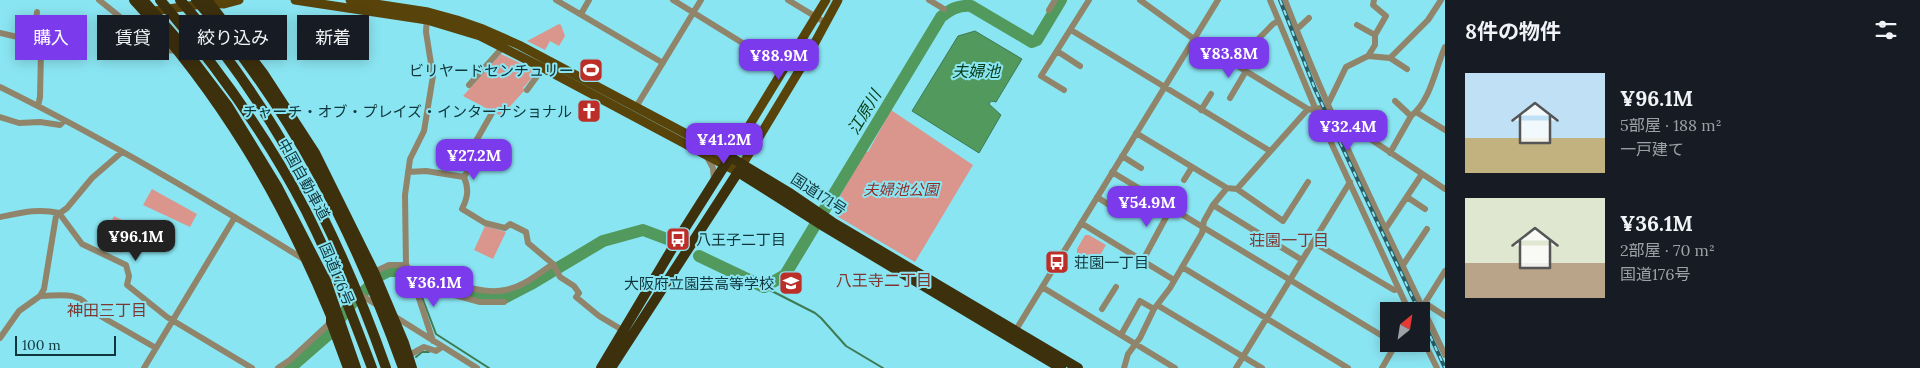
<!DOCTYPE html>
<html lang="ja">
<meta charset="utf-8">
<style>
:root{--surface:#171b24;--page:#20242c;--text:#f1f3f6;--muted:#9ea1a6;--accent:#7c3aed}
body{margin:0;font-family:Lora,"Noto Sans JP",serif;background:var(--page);color:var(--text);height:100vh;display:flex;flex-direction:column;font-size:19px;white-space:nowrap}
*{box-sizing:border-box;margin:0}
p{font-size:16px;color:var(--muted)}
.icon{flex:none;width:28px;height:28px;fill:none;stroke:currentColor;stroke-width:2;stroke-linecap:round;stroke-linejoin:round}
.map{position:relative;flex:1;overflow:hidden}
.sheet{display:flex;flex-direction:column;background:var(--surface);width:475px}
.sheet>*{flex:none}
.guide{position:absolute;left:15px;top:15px;width:475px;height:45px;display:flex;gap:10px}
.needle{width:32px;rotate:30deg}
.fabs{position:absolute;left:1380px;top:302px;display:grid;gap:10px}
.fabs a{display:grid;place-items:center;width:50px;height:50px;border-radius:0px;background:var(--surface);box-shadow:0 2px 12px #0003;font-size:25px}
.scale{position:absolute;left:15px;bottom:12px;width:101px;box-sizing:border-box;padding-left:5px;border:2px solid #0e363b;border-top:0;font-size:14px;line-height:18px;white-space:nowrap;color:#0e363b;-webkit-text-stroke:4px #8ae5f2;paint-order:stroke}
.price{position:absolute;translate:-50% -42px;padding:0 11px;border-radius:10px;background:var(--accent);color:#fff;font-size:16px;line-height:32px;filter:drop-shadow(0 1px 2px #0008)}
.price::after{content:'';position:absolute;left:50%;top:30px;width:15px;height:11px;margin-left:-8px;background:inherit;clip-path:polygon(0 0,100% 0,50% 100%)}
.price.on{background:#222;color:#fff}
ul{padding:0;list-style:none}
li{display:flex;align-items:center;gap:15px;height:125px;padding:0 20px}
li span{display:grid;place-items:center;flex:none;width:140px;height:100px;border-radius:0px;color:#555}
li>.icon{margin-inline-start:auto}
span .icon{width:60px;height:60px;fill:#fffc;stroke-width:1}
li b{font-size:21px}
h2{display:flex;justify-content:space-between;align-items:center;height:60px;padding:0 20px;font-size:21px}
.pill{padding:0 18px;border-radius:0px;background:var(--surface);box-shadow:0 2px 12px #0003;font-size:18px;line-height:45px}
.pill.on{background:var(--accent);color:#fff}
main{display:flex;flex:1;min-height:0}
.map>svg:first-child{display:block}
.green{fill:#da968d}
.water{fill:#52995d;stroke:#3e7b53}
.lines{fill:none;stroke-linecap:round;stroke-linejoin:round}
.stream{stroke:#3e7b53;stroke-width:2}
.river{stroke:#52995d;stroke-width:12}
.minor{stroke:#90856b;stroke-width:6}
.major{stroke:#58440b;stroke-width:9}
.highway{stroke:#3d300d;stroke-width:10}
.rail-casing{stroke:#295c63;stroke-width:4}
.rail{stroke:#8ae5f2;stroke-width:2;stroke-dasharray:5.5;stroke-linecap:butt}
.highway-bridge{stroke:#3d300d;stroke-width:10}
.labels{text-anchor:middle;dominant-baseline:central;stroke-width:4;stroke-linejoin:round;paint-order:stroke}
.poi-label{font-size:15px;fill:#0e363b;stroke:#8ae5f2;text-anchor:end}
.street-label{font-size:15px;fill:#0e363b;stroke:#8ae5f2}
.park-label{font-size:15px;font-style:italic;fill:#972b25;stroke:#8ae5f2}
.water-label{font-size:16px;font-style:italic;fill:#073e16;stroke:#8ae5f2}
.neighbourhood-label{font-size:16px;fill:#7f3831;stroke:#8ae5f2}
</style>
<main>
<div class="map">
<svg width="1445" height="368" viewBox="0 0 1445 368">
<rect width="100%" height="100%" fill="#8ae5f2"/>
<path class="green" d="M559,24L561,25L565,36L559,46L550,41L545,50L527,41Z
M501,54L528,67L535,74L523,88L525,90L501,116L463,96Z
M891,110L973,165L915,262L835,215L844,199L840,196L866,151L868,152Z
M152,189L197,214L190,227L143,205Z
M114,216L134,226L122,253L101,243Z
M485,226L506,232L493,259L474,250Z
M1085,235H1089L1106,245L1094,266L1077,256V249Z"/>
<path class="water" d="M975,31L1022,59L996,102L991,101L989,104L1001,115L979,153L912,111L958,36Z"/>
<g class="lines">
<path class="stream" d="M764,287L815,313L821,318L846,346L883,368
M422,297L436,334L489,368
M416,357L422,352H429"/>
<path class="river" d="M699,256L764,287L785,275L941,17C951,9 958,5 971,6L1032,42L1037,40L1061,0
M381,275L389,271H399L484,298H504L531,284L603,241L643,230L667,239
M335,325L352,303L374,282
M290,368L329,334"/>
<path class="minor" d="M99,0L145,37L166,50L178,51
M556,0L663,63
M673,0L783,68
M788,0L826,23
M929,0L944,9
M1140,0L1198,42L1308,109L1313,110L1328,106
M1270,0L1316,110L1409,311
M1285,0C1331,121 1390,238 1445,355
M1374,0L1373,5L1386,16L1375,35
M1049,10L1055,0
M37,12L34,37L41,51L40,97L38,106
M581,14L589,0
M427,16L426,32L433,76L424,131L410,159L405,195L406,265L410,271L433,341
M1357,25L1375,35V45L1368,56
M1071,30L1270,151
M1296,30L1309,18
M0,33L35,41
M1057,51L1080,66
M134,54L145,37
M1390,58L1407,69
M1234,64L1273,24L1278,21
M469,85L503,47
M0,87C105,139 206,199 305,260
M527,90L543,68
M1064,90L1041,76L1089,0
M1230,98L1246,71
M1395,101L1411,116
M1328,104L1346,67L1368,56L1390,58L1428,20L1441,0
M636,107L701,0
M1201,110L1211,94
M1416,112L1445,130
M1333,114L1445,189
M0,117L19,123L40,122L60,125L64,121
M1136,133L1227,188L1237,189L1283,221L1308,182
M1390,153L1411,116C1431,100 1435,69 1445,47
M1122,156L1141,168
M707,157L713,168L714,180
M408,172L426,171L464,177L472,163L476,141L492,113
M1112,172L1389,340
M464,177C469,189 468,197 462,209L485,223L505,228L510,224L526,232L528,243L553,264L560,277L574,286L579,293L576,297L599,316L624,331
M1184,180L1192,167
M1237,189L1308,109
M1097,197L1120,212
M1407,197L1425,209
M1213,205L1302,260
M0,217C20,213 38,208 59,213L82,244L126,265L129,276L127,285L167,317L252,368
M1081,223L1174,280
M1386,228L1422,174
M1313,242L1394,290L1399,289
M1143,260L1171,208
M1403,265L1427,229
M1182,267L1348,368
M322,271L377,305
M410,271C436,277 480,296 505,290C523,287 538,274 553,264
M374,272L389,265H406
M415,284L480,302H504
M1042,287L1175,368
M40,296C58,296 81,290 90,310L156,348
M1425,303L1445,316
M1157,305L1262,368
M1102,309L1116,287
M1417,311L1425,303L1445,271
M394,316L477,368
M1014,333L1218,0
M1121,335L1140,301L1154,309
M1421,336L1437,368
M0,338L19,311L40,296L44,289L56,216L67,208L92,178L122,152
M413,353L424,347L436,351L442,347
M144,368L235,217
M278,368L290,360L331,322
M1124,368L1128,354L1140,338L1154,309L1170,288L1202,233L1204,221L1213,205L1227,188
M1236,368L1350,182
M1382,368L1396,344"/>
<path class="major" d="M295,0L427,20L480,36L543,68L738,172L805,61L838,0
M350,0L428,12L457,20L483,29L519,45L730,157L826,0
M148,12L209,3L224,4L239,0"/>
<path class="highway" d="M134,0C221,94 282,198 331,316V322L348,368
M207,0L263,73L315,153L374,272L404,343L412,368
M601,368L678,239L730,157L788,192L832,222L1078,368
M611,368L738,172L825,227L1061,368"/>
<g class="rail-casing">
<path id="rail" d="M1280,0L1315,89L1419,311
M1421,316L1445,368"/>
</g>
<use href="#rail" class="rail"/>
<path class="highway-bridge" d="M143,0L177,39L228,106L277,186L326,281L356,368
M160,0C216,65 266,134 306,211C332,262 352,315 372,368
M180,0C275,107 339,234 386,368
M196,0C291,107 355,234 403,368"/>
</g>
<defs>
<g id="stadium-square" transform="scale(1.25)"><rect x="-9" y="-9" width="18" height="18" rx="4" fill="#bc2e28" stroke="#8ae5f2"/><path d="M0-5a6.5 5 0 1 0 0 10a6.5 5 0 1 0 0-10ZM-3.5-1.8h7v3.6h-7Z" fill="#fff"/></g>
<g id="church-square" transform="scale(1.25)"><rect x="-9" y="-9" width="18" height="18" rx="4" fill="#bc2e28" stroke="#8ae5f2"/><path d="M-1.2-6h2.4v3.5h3.3v2.4h-3.3V6h-2.4V-.1h-3.3v-2.4h3.3Z" fill="#fff"/></g>
<g id="bus-square" transform="scale(1.25)"><rect x="-9" y="-9" width="18" height="18" rx="4" fill="#bc2e28" stroke="#8ae5f2"/><path d="M-5-6H5V4H4V6H2V4H-2V6H-4V4H-5ZM-3.5-4V0h7V-4ZM-3.5 1.2v1.5H-2V1.2ZM2 1.2v1.5H3.5V1.2Z" fill="#fff"/></g>
<g id="school-square" transform="scale(1.25)"><rect x="-9" y="-9" width="18" height="18" rx="4" fill="#bc2e28" stroke="#8ae5f2"/><path d="M0-5L7-2L0 1L-7-2ZM-4 1L0 2.5L4 1V4Q0 6-4 4Z" fill="#fff"/></g>
</defs>
<g fill-rule="evenodd">
<use href="#stadium-square" x="591" y="70"/>
<use href="#church-square" x="589" y="111"/>
<use href="#bus-square" x="678" y="239"/>
<use href="#bus-square" x="1057" y="262"/>
<use href="#school-square" x="791" y="283"/>
</g>
<g class="labels">
<g class="poi-label">
<text x="574" y="70">ビリヤードセンチュリー</text>
<text x="572" y="111">チャーチ・オブ・プレイズ・インターナショナル</text>
<text x="696" y="239" text-anchor="start">八王子二丁目</text>
<text x="1074" y="262" text-anchor="start">荘園一丁目</text>
<text x="774" y="283">大阪府立園芸高等学校</text>
</g>
<g class="street-label">
<text transform="translate(304 179) rotate(61)">中国自動車道</text>
<text transform="translate(819 194) rotate(33)">国道171号</text>
<text transform="translate(337 274) rotate(67)">国道176号</text>
</g>
<g class="park-label">
<text x="901" y="189">夫婦池公園</text>
</g>
<g class="water-label">
<text x="976" y="71">夫婦池</text>
<text transform="translate(864 112) rotate(-59)">江原川</text>
</g>
<g class="neighbourhood-label">
<text x="1289" y="240">荘園一丁目</text>
<text x="884" y="280">八王寺二丁目</text>
<text x="107" y="310">神田三丁目</text>
</g>
</g>
</svg>
<div class="fabs">
<a><svg class="needle" viewBox="-14 -14 28 28"><path d="M0-13l5 13h-10z" fill="#e53935"/><path d="M0 13l5-13h-10z" fill="#9ea1a6"/></svg></a>
</div>
<div class="scale">100 m</div>
<b class="price" style="left:1229px;top:79px">¥83.8M</b>
<b class="price" style="left:779px;top:81px">¥88.9M</b>
<b class="price" style="left:1348px;top:152px">¥32.4M</b>
<b class="price" style="left:724px;top:165px">¥41.2M</b>
<b class="price" style="left:474px;top:181px">¥27.2M</b>
<b class="price" style="left:1147px;top:228px">¥54.9M</b>
<b class="price on" style="left:136px;top:262px">¥96.1M</b>
<b class="price" style="left:434px;top:308px">¥36.1M</b>
<div class="guide">
<a class="pill on">購入</a>
<a class="pill">賃貸</a>
<a class="pill">絞り込み</a>
<a class="pill">新着</a>
</div>
</div>
<section class="sheet">
<h2>8件の物件<svg class="icon" aria-label="filters" viewBox="0 0 24 24"><path d="M4 7h16M4 17h16"/><circle cx="9" cy="7" r="2"/><circle cx="15" cy="17" r="2"/></svg></h2>
<ul>
<li><span style="background:linear-gradient(#bfe0f5 65%,#c2b280 0)"><svg class="icon" aria-label="home" viewBox="0 0 24 24"><path d="M3 11l9-7 9 7M6 9v11h12V9"/></svg></span><div><b>¥96.1M</b><p>5部屋 · 188 m²</p><p>一戸建て</p></div></li>
<li><span style="background:linear-gradient(#dfe7d0 65%,#b9a48a 0)"><svg class="icon" aria-label="home" viewBox="0 0 24 24"><path d="M3 11l9-7 9 7M6 9v11h12V9"/></svg></span><div><b>¥36.1M</b><p>2部屋 · 70 m²</p><p>国道176号</p></div></li>
</ul>
</section>
</main>
